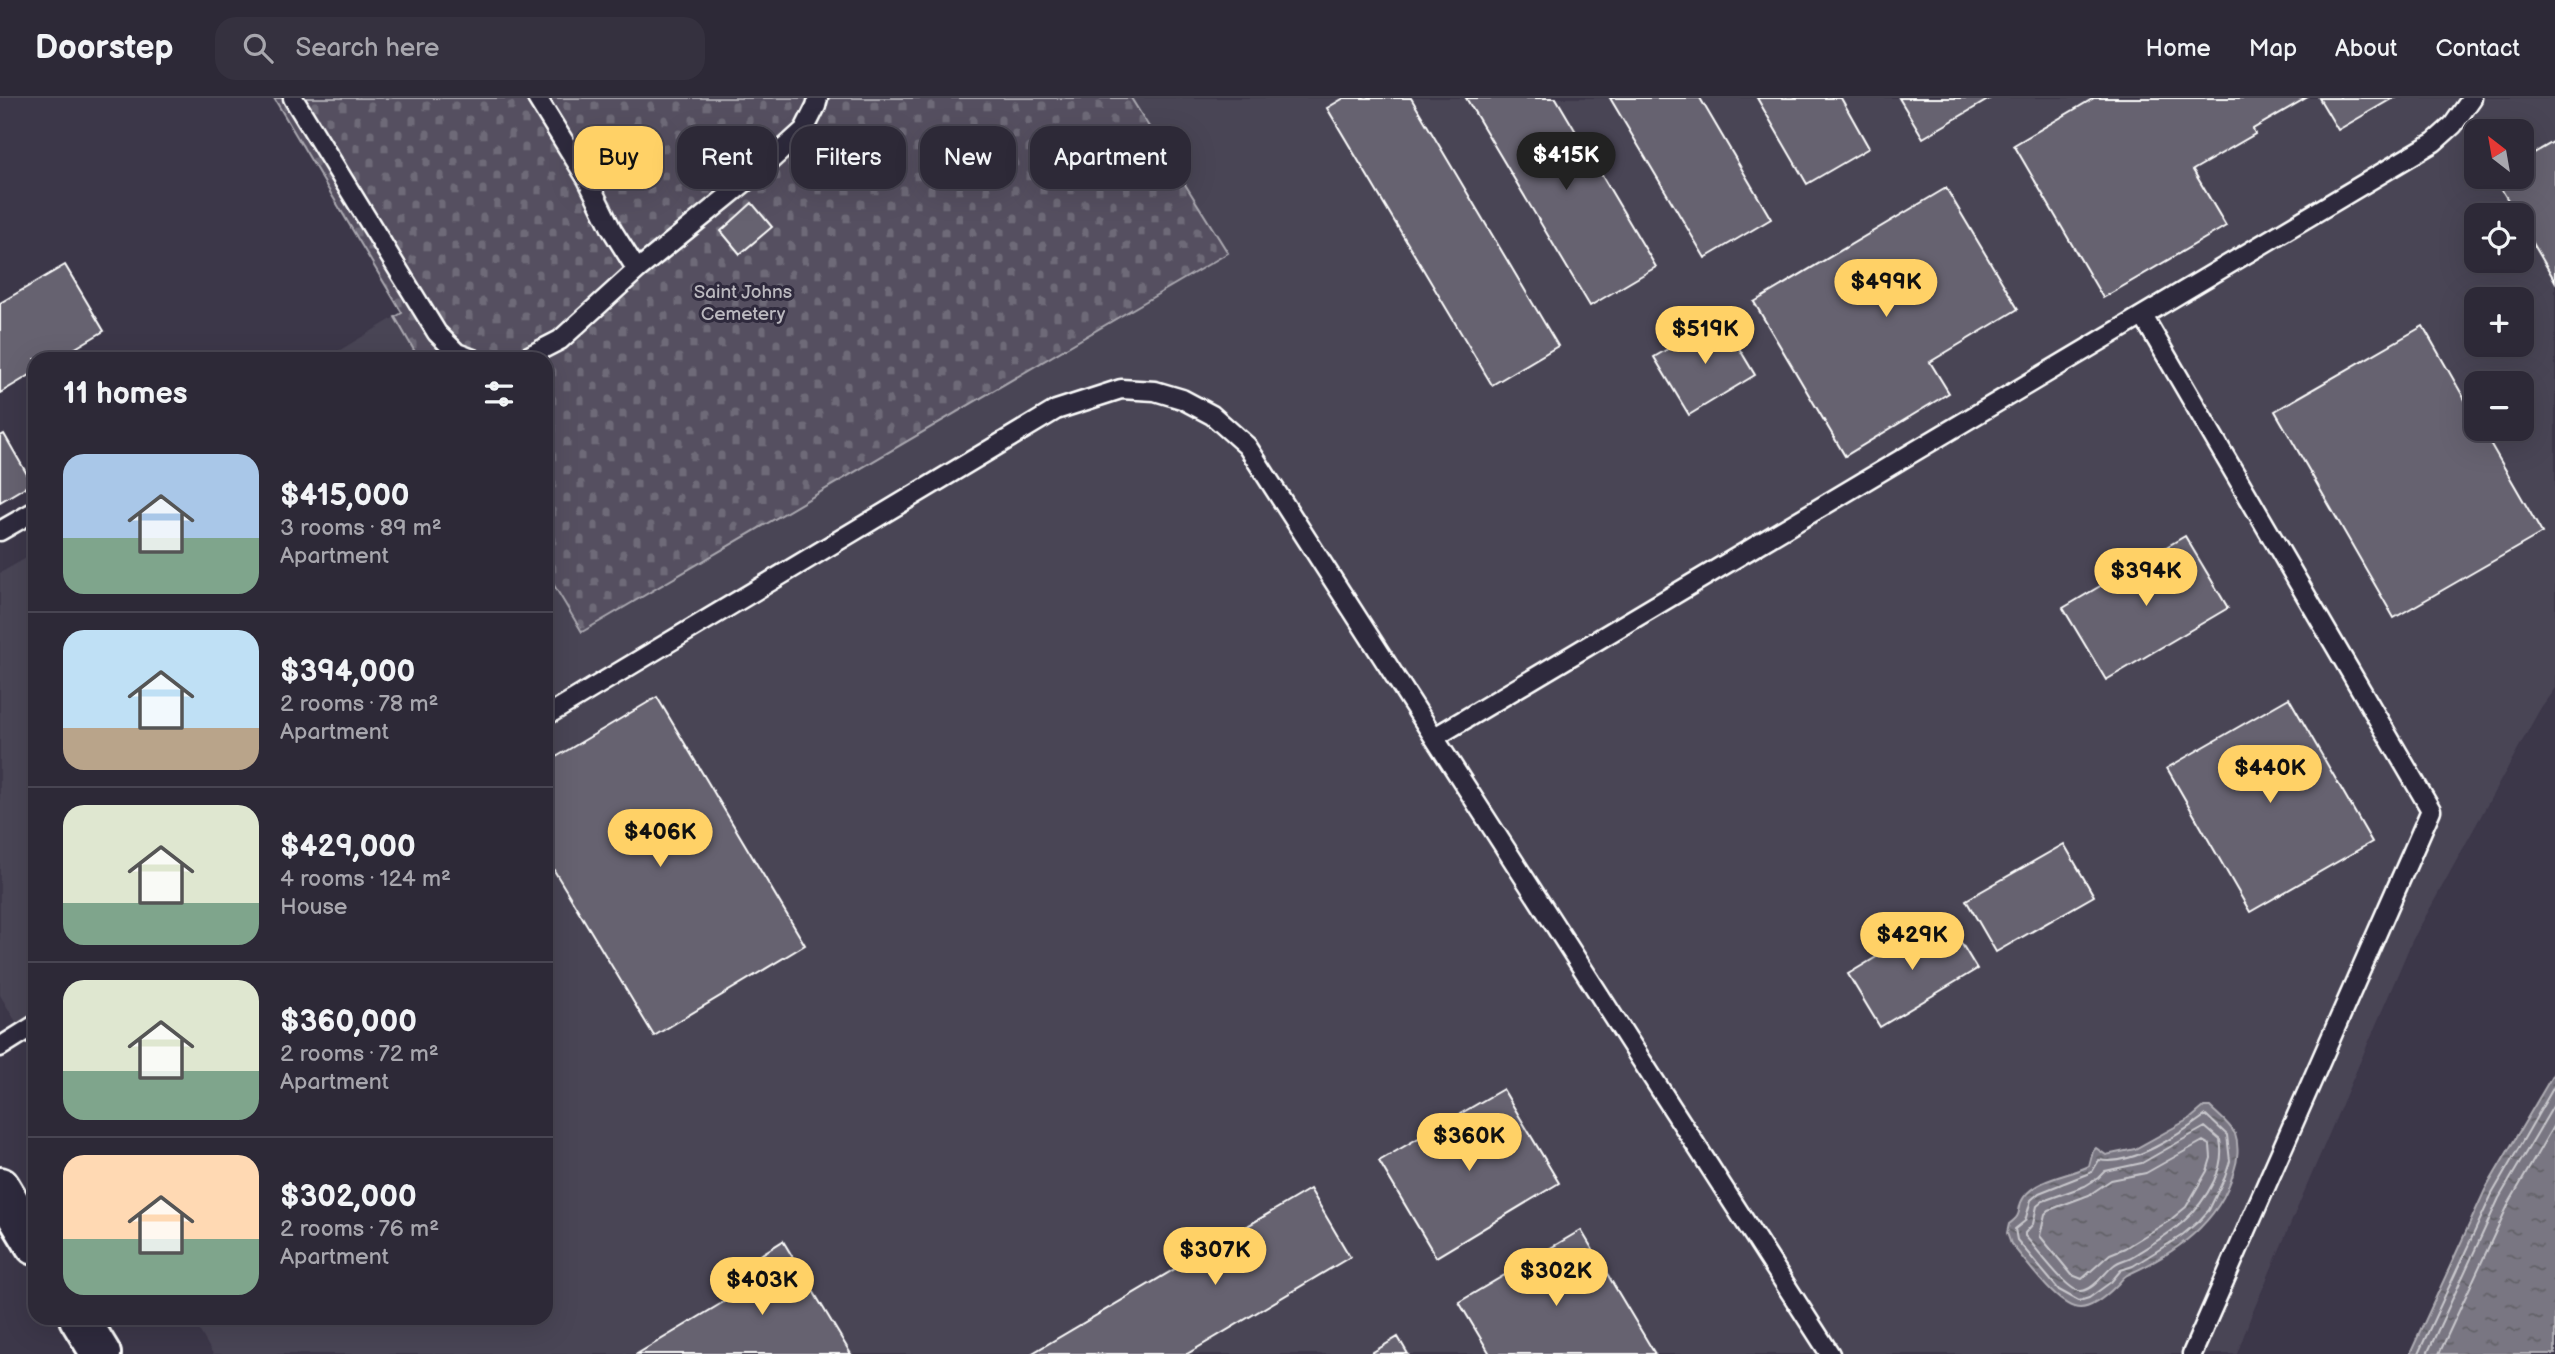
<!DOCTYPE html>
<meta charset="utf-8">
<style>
:root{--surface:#2d2937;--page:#35313f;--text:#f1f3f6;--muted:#a7a6ad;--line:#484552;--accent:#ffd166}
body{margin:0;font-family:"Balsamiq Sans",sans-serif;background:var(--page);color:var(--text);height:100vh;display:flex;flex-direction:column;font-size:26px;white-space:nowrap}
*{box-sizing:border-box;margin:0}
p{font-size:23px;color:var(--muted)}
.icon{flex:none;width:38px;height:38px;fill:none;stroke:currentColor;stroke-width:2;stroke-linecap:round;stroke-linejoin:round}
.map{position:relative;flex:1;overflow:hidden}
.sheet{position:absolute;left:28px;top:254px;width:525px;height:973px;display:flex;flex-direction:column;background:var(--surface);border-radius:21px;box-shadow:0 7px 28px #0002,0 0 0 2px var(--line)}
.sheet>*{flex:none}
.banner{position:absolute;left:574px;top:28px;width:665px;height:63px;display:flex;gap:14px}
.needle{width:46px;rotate:329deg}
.fabs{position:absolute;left:2464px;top:21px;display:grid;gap:14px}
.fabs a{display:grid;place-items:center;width:70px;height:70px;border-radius:14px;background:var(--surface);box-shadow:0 7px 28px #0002,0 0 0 2px var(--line);font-size:35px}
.price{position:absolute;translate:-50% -60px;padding:0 16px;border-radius:24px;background:var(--accent);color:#111;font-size:23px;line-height:46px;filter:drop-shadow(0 2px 4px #0008)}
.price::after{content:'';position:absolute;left:50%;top:42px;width:21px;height:16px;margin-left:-10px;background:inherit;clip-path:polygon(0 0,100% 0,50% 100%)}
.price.on{background:#222;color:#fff}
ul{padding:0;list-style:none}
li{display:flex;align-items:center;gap:21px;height:175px;padding:0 35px}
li+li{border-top:2px solid var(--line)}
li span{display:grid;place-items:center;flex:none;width:196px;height:140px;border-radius:21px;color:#555}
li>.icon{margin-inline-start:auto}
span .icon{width:84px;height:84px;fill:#fffc;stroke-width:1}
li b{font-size:30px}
h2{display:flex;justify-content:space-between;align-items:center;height:84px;padding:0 35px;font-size:30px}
.tag{padding:0 24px;border-radius:21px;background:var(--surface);box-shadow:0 7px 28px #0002,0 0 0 2px var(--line);font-size:24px;line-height:63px}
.tag.on{background:var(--accent);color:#111}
header{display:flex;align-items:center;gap:42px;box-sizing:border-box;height:98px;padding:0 35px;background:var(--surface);border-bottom:2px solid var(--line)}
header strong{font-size:33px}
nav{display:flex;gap:38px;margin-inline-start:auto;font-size:24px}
.search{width:490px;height:63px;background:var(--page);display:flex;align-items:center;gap:18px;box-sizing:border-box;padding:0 24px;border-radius:21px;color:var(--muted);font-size:26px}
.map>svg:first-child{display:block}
.built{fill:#494455;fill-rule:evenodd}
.cemetery{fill:url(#cemetery-stones);stroke:#aaa8b0;stroke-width:2}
.water{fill:url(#water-ripples);stroke:#afadb4;stroke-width:2}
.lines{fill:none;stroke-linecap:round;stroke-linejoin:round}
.shore{stroke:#c9c8cd;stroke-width:2}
.building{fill:#666270;stroke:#fff;stroke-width:2}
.service-casing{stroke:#fff;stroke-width:23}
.secondary-casing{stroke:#fff;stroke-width:44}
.service{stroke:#2f2a3d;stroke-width:18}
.secondary{stroke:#2f2a3d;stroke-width:38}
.labels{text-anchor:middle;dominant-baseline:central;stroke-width:6;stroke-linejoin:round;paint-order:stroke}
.park-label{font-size:19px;fill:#bbb9bf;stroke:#2f2a3d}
</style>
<header>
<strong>Doorstep</strong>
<div class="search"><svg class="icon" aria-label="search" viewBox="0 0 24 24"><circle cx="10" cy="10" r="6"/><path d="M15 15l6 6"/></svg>Search here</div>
<nav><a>Home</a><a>Map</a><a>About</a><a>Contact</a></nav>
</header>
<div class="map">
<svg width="2555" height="1256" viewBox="0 0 2555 1256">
<defs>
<pattern id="cemetery-stones" width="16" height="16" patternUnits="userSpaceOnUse" patternTransform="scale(1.75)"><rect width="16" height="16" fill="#555060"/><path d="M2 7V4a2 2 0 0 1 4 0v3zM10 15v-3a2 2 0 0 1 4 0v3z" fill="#6e6a78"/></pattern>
<pattern id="water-ripples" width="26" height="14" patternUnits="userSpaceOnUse" patternTransform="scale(1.75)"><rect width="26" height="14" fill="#797682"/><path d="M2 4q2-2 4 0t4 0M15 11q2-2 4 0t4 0" fill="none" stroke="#626167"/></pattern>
</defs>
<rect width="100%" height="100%" fill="#3c3749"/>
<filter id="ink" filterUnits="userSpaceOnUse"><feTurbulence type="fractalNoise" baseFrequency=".0143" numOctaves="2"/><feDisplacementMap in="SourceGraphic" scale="14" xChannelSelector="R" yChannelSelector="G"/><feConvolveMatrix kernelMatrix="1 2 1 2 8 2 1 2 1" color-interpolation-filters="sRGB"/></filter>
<g filter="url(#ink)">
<path class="built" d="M1131,0H2555V590L2540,611L2412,843L2251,1218L2237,1256H213L192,1220H546V474L582,534L1227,156ZM2476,33H2522V79H2476ZM2476,117H2522V163H2476ZM2476,201H2522V247H2476ZM2476,285H2522V331H2476Z
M395,219L419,261H325Z
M35,455V956L0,897V475Z"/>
<path class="cemetery" d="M274,0H1131L1228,155L582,534L546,474V261H419L395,219L402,215Z"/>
<path class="water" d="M2555,973V1256H2410L2485,1092Z
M2204,1009H2210C2218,1017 2230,1026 2235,1036C2239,1047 2238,1062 2234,1073C2219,1126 2174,1156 2127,1177C2122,1180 2120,1185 2116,1188C2108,1196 2092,1210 2080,1210C2057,1210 2026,1162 2011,1146L2007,1135L2009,1126C2025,1115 2015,1111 2024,1099C2038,1080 2070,1078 2089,1068L2093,1053L2096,1050L2106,1057L2135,1051L2191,1020Z"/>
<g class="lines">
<path class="shore" d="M2206,1017L2227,1037L2230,1063L2225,1079L2209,1112L2199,1123L2181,1138L2133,1168L2121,1172L2111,1184L2089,1200L2079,1203L2059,1192L2017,1142L2015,1131L2025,1123L2031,1102L2039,1095L2092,1074L2099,1062C2132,1069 2180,1036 2206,1017Z
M2205,1029L2220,1042C2223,1056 2220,1070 2214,1083C2195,1122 2168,1136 2133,1158C2127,1162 2120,1162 2114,1167C2105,1174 2094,1192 2081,1193C2068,1195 2036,1149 2025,1138V1135L2033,1126L2037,1108L2043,1103L2085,1088L2098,1080L2105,1073L2142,1065Z
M2203,1043L2210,1047L2211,1060L2207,1073L2186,1109L2169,1123L2125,1150L2110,1156L2082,1181L2072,1177L2040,1138L2045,1116L2049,1112L2089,1097L2111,1082L2146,1075Z
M2418,1256L2492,1096L2555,987
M2427,1256L2499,1100L2555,1005
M2439,1256L2509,1105L2555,1025"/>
</g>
<path class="building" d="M1344,0H1411L1558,248L1492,287L1327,10Z
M1466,0H1556L1656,169L1590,208Z
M1610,0H1700L1771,121L1705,160Z
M1757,0H1841L1869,50L1807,86Z
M1899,0H1991L1923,40Z
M2094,0H2306L2253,31L2255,36L2193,72L2226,128L2103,200L2014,47Z
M2319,0H2393L2338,32Z
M2555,43V183L2522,126V117H2517L2494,79H2522V62Z
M1946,90L2018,211L1930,264L1949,295L1845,358L1754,204Z
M752,105L772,129L740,156L721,133Z
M65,167L104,233L57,261H35V274L0,295V205Z
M1721,220L1755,277L1689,317L1654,259Z
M2423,228L2476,321V331H2482L2542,435L2394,520L2275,313Z
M4,336L32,385L0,404V338Z
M2185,438L2228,510L2106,582L2063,510Z
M657,599L805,847L654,938L546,759V665Z
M2289,600L2372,744L2250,814L2167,670Z
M2064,746L2094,798L1996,854L1966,802Z
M1945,818L1977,871L1880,929L1848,876Z
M1503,991L1559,1085L1436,1159L1379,1063Z
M1310,1091L1350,1159L1187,1256H1031Z
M1581,1132L1655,1256H1490L1459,1204Z
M783,1143L851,1256H637L757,1184L746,1166Z
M1398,1239L1408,1256H1370Z"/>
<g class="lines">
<g class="service-casing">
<path id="service" d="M293,0L437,235L457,255L473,261
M637,172L760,72L804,32L816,8L818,0
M2143,218L2431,712L2192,1256
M523,261L560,242L637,172L612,132L587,81L537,0
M0,433L35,413
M546,618L1056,312L1121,291L1155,293L1182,301L1212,317L1247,348L1830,1256
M1435,639L2434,44L2453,27L2472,0
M0,949L35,927"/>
</g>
<g class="secondary-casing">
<path id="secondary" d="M0,1089L35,1147
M79,1220L101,1256"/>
</g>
<use href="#service" class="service"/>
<use href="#secondary" class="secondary"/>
</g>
</g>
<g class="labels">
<g class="park-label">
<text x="743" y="194">Saint Johns<tspan x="743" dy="22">Cemetery</tspan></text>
</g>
</g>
</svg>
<div class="fabs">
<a><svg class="needle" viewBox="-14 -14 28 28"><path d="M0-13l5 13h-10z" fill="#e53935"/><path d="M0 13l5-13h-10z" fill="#a7a6ad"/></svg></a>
<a><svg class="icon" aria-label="locate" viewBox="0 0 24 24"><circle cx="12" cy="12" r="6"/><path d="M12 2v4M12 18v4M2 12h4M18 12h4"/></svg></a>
<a>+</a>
<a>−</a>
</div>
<b class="price on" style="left:1566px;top:94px">$415K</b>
<b class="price" style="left:1886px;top:221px">$499K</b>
<b class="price" style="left:1705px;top:268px">$519K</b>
<b class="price" style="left:2146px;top:510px">$394K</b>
<b class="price" style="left:2270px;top:707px">$440K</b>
<b class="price" style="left:660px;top:771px">$406K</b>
<b class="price" style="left:1912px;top:874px">$429K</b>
<b class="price" style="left:1469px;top:1075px">$360K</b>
<b class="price" style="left:1215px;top:1189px">$307K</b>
<b class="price" style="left:1556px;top:1210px">$302K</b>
<b class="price" style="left:762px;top:1219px">$403K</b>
<div class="banner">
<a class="tag on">Buy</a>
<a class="tag">Rent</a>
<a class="tag">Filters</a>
<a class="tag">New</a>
<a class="tag">Apartment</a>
</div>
<section class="sheet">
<h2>11 homes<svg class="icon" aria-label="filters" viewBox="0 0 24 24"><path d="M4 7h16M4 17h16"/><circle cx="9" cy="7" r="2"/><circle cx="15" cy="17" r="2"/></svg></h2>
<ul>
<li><span style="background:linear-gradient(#a9c7e8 60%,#7fa58c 0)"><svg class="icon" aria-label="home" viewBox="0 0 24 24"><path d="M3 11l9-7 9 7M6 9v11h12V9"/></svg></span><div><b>$415,000</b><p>3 rooms · 89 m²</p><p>Apartment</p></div></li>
<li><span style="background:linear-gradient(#bfe0f5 70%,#b9a48a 0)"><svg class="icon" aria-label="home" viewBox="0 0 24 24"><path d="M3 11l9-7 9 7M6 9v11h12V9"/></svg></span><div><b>$394,000</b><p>2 rooms · 78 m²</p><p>Apartment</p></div></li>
<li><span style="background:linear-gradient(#dfe7d0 70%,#7fa58c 0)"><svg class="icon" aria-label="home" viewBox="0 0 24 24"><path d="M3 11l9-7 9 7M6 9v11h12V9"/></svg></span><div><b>$429,000</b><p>4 rooms · 124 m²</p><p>House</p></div></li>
<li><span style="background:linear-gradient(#dfe7d0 65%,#7fa58c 0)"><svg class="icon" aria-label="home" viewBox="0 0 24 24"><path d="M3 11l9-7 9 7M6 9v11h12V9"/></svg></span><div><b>$360,000</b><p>2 rooms · 72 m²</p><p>Apartment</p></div></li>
<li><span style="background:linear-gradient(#ffd9b3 60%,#7fa58c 0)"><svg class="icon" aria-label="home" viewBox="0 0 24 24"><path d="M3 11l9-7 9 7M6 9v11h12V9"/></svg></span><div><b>$302,000</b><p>2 rooms · 76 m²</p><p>Apartment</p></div></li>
</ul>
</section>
</div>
